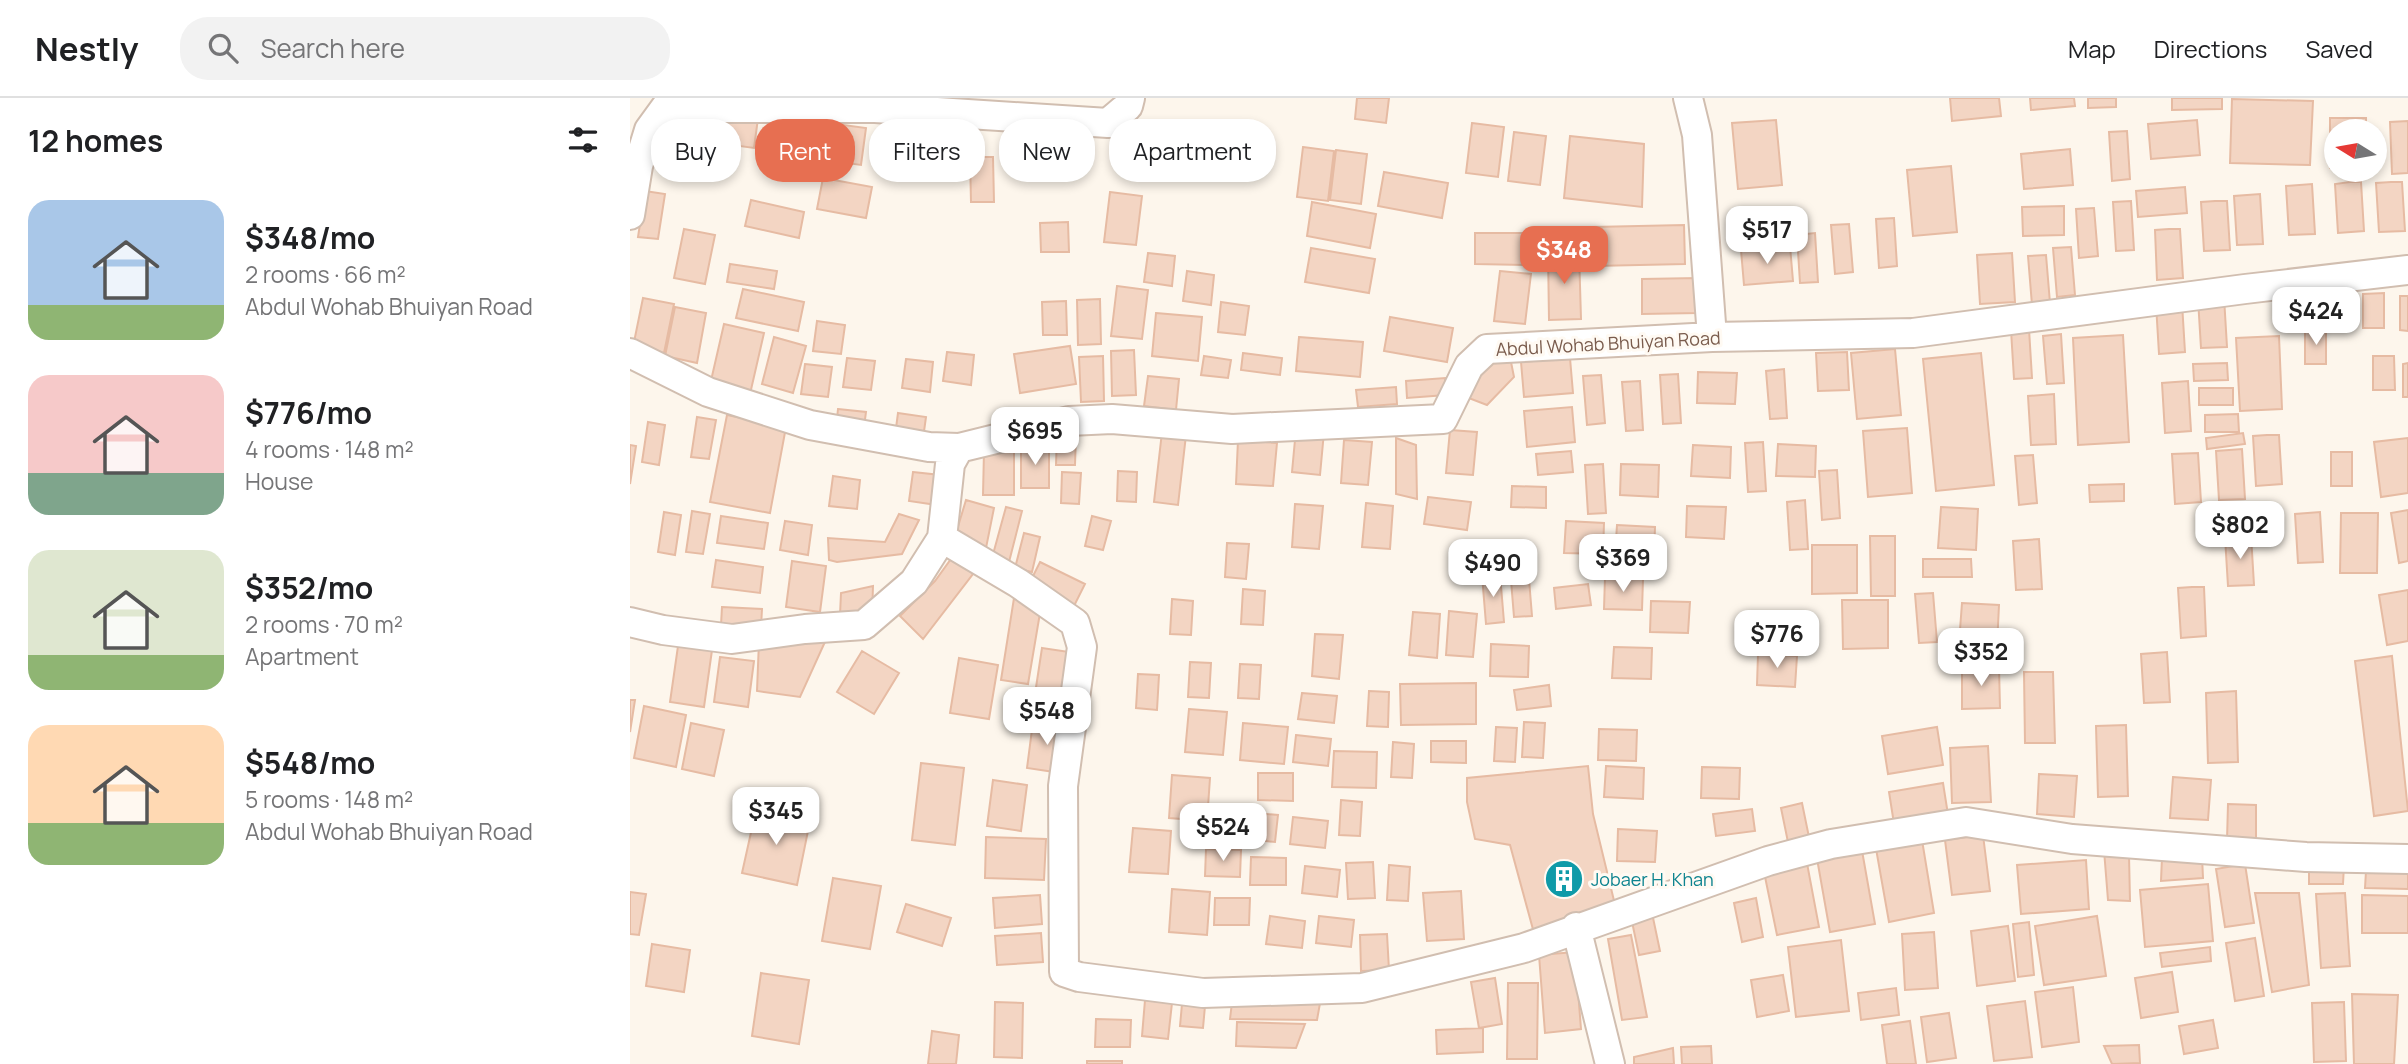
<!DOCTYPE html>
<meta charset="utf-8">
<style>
:root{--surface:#fff;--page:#f2f2f2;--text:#202124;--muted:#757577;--line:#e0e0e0;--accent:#e76f51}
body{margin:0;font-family:Manrope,sans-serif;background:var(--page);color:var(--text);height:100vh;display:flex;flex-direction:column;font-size:26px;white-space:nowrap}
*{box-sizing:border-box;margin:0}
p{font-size:23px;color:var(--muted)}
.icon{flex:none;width:38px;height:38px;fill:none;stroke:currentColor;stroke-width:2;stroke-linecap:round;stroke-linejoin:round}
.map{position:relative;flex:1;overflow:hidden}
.drawer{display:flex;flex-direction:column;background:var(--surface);width:630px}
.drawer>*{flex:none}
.guide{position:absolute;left:21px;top:21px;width:665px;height:63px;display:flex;gap:14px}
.needle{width:46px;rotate:281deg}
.buttons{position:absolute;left:1694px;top:21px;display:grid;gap:14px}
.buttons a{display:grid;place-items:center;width:63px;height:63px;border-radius:50%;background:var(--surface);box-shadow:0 4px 10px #0003;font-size:35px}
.price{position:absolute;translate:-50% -60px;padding:0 16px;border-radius:14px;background:#fff;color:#222;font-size:23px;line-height:46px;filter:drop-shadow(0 2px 4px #0008)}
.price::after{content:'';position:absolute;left:50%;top:42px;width:21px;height:16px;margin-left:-10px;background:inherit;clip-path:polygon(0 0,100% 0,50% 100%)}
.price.selected{background:var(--accent);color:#fff}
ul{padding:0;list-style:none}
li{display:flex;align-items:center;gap:21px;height:175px;padding:0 28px}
li span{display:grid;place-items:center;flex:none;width:196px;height:140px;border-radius:21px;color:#555}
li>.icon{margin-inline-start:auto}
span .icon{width:84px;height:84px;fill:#fffc;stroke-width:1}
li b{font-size:30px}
h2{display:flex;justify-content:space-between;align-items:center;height:84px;padding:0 28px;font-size:30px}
.chip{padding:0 24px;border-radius:28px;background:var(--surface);box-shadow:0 4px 10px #0003;font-size:24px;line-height:63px}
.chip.selected{background:var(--accent);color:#fff}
header{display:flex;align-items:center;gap:42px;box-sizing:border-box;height:98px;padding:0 35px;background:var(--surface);border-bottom:2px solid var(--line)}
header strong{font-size:33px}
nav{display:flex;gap:38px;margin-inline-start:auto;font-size:24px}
.search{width:490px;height:63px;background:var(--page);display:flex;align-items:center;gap:18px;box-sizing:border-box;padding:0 24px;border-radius:28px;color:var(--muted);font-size:26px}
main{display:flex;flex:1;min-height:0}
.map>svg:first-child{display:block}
.building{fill:#f3d5c3;stroke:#e6bba3;stroke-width:2}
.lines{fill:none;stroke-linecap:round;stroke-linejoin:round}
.minor-casing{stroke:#d1beb0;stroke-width:32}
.minor{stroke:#fff;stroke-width:28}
.labels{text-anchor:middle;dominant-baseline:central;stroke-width:6;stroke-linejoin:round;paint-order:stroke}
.street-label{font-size:18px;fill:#7a5c4d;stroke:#fffaf3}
.culture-label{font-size:18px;fill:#0d838f;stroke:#fffaf3;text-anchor:start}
</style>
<header>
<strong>Nestly</strong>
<div class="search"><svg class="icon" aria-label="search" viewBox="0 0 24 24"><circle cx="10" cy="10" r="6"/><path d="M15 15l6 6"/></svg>Search here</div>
<nav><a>Map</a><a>Directions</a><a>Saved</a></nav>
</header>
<main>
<section class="drawer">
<h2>12 homes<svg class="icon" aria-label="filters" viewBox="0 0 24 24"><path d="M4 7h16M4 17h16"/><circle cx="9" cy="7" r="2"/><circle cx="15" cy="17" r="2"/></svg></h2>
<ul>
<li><span style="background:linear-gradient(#a9c7e8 75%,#8fb573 0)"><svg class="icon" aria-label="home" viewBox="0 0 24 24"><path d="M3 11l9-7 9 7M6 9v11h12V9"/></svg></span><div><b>$348/mo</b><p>2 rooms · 66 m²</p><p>Abdul Wohab Bhuiyan Road</p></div></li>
<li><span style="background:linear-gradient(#f6c9c9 70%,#7fa58c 0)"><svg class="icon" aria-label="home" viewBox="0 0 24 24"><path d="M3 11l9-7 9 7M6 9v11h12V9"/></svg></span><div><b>$776/mo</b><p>4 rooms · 148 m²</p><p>House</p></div></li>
<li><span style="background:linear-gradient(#dfe7d0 75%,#8fb573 0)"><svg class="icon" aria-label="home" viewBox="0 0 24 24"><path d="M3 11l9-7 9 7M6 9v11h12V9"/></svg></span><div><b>$352/mo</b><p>2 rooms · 70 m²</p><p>Apartment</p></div></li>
<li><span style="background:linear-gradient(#ffd9b3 70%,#8fb573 0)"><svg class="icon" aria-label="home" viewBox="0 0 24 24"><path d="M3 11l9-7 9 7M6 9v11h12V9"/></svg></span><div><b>$548/mo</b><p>5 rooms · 148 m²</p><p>Abdul Wohab Bhuiyan Road</p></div></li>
</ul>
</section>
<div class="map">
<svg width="1778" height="966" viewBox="0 0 1778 966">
<rect width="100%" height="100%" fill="#fdf6ec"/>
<path class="building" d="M727,0H759L756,25L725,21Z
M1320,0H1369L1371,18L1322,23Z
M1400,0H1444L1445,8L1401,12Z
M1458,0H1486V9L1458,10Z
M1542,0H1592V11L1542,12Z
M1602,1L1683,3L1680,67L1600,65Z
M92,8L129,13L124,50L87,45Z
M1700,20H1736V33H1706V70H1700Z
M146,21L183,26L178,63L141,58Z
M1146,22L1152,87L1108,91L1102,25Z
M1567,22L1570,57L1521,61L1518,26Z
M1778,23V75L1762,76L1760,24Z
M61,25L72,27L66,65L54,63Z
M199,25L236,30L231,67L194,62Z
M842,25L874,29L868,79L836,75Z
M1497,33L1500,81L1482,83L1479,34Z
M884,34L916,38L910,87L878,83Z
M308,38L309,83H286L285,39Z
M940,38L1014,46L1012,109L934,100Z
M673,49L704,53L698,103L667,99Z
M1440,51L1443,87L1394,91L1391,56Z
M706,52L737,56L731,106L700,102Z
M340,59H363L364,104H341Z
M1321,68L1327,134L1283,138L1277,72Z
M754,74L818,85L812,120L748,108Z
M193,80L242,89L236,120L187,111Z
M1720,84H1731L1734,133L1708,135L1705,86Z
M1761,84H1772L1775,133L1749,134L1746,85Z
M1682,86L1685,136L1659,137L1656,88Z
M1555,89L1557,115L1508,119L1506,93Z
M15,93L35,96L28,141L8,139Z
M480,94L512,98L506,147L474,144Z
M1630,96L1633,146L1607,147L1604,98Z
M121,102L174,114L169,140L115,128Z
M1501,103L1504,152L1486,153L1483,104Z
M1585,103H1597L1600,152L1574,153L1571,104Z
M682,104L746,116L740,150L677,138Z
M1434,108V137L1393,138L1392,109Z
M1464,110L1468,158L1449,160L1446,111Z
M1264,120L1267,168L1249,170L1246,121Z
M438,124L439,154H411L410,125Z
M1219,126L1223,174L1205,176L1201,127Z
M1054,127L1055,166L964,168L963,129Z
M54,131L85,137L75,186L44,180Z
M1539,131H1550L1553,180L1527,182L1525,132Z
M845,135H895V167L845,166Z
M1185,135L1188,184L1170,185L1167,137Z
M1160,148L1163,183L1114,187L1111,152Z
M1441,149L1445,197L1427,199L1423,150Z
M681,150L745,161L739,195L675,184Z
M918,154H949L951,221L919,222Z
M518,155L545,158L542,188L514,184Z
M1382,155L1385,204L1350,206L1347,157Z
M1416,157L1420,205L1402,207L1398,158Z
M100,166L147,173L144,191L97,184Z
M557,173L584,177L581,207L553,203Z
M870,173L901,176L895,226L864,223Z
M1068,180V215L1012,216V181Z
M487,188L518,192L512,241L481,238Z
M113,191L174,204L168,233L106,220Z
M1677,195H1711L1710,216H1676Z
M1754,195V230H1733V196Z
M1770,198H1778V233L1770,232Z
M1594,199L1597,249L1571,250L1568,201Z
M13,200L44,206L34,255L3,249Z
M470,201L471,246L448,247L447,202Z
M436,203L437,237H413L412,204Z
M591,204L619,208L615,237L588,234Z
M1552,205L1555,254L1529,256L1526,206Z
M45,209L76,215L67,265L35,258Z
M526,215L572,219L568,263L522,258Z
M760,219L823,230L817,264L754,253Z
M187,223L215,227L211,256L183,253Z
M94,226L134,235L120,296L80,287Z
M1399,231L1402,280L1384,281L1381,232Z
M1675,232H1696V266H1675Z
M1431,236L1434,285L1417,286L1413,238Z
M1493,237L1499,344L1448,347L1443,240Z
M1649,238L1652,311L1610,313L1606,240Z
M144,239L176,248L163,295L132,286Z
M669,239L733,244L730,279L666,273Z
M440,248L446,286L390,295L384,256Z
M1265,251L1271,317L1227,321L1221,255Z
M504,252L506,297L482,298L481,253Z
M317,254L344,257L341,287L313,283Z
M1217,254L1219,292L1188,293L1186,255Z
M613,255L652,260L650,277L611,272Z
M1351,255L1364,387L1306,393L1293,261Z
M473,258L474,303L451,304L449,259Z
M574,258L601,262L598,280L571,277Z
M1743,258H1764L1765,292H1743Z
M880,259L884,279L857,307L836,299L853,266Z
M217,260L245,263L241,292L213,289Z
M940,260L943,295L894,299L891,264Z
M276,261L303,264L300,294L272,290Z
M1597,265L1598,282L1564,283L1563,266Z
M1778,265V299H1773V266Z
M175,266L202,269L198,299L171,296Z
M1154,271L1157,320L1140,321L1136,273Z
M1068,274L1107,275L1105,306L1067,305Z
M1048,276L1051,325L1033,326L1030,277Z
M971,277L975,325L957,327L953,278Z
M518,278L549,281L546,312L514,308Z
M815,280L816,297L777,300L776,283Z
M1010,283L1013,332L996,333L992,284Z
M1558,283L1561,333L1535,335L1532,285Z
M766,289L767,306L728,309L726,292Z
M1569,290H1603V307H1569Z
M1424,296L1426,346L1401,347L1398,298Z
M942,309L945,344L897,349L894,313Z
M208,311L236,314L232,344L205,340Z
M268,315L296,319L292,348L264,345Z
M1608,316L1609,334H1575V317Z
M97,317L156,329L140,415L80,404Z
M67,319L86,322L79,361L61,359Z
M18,324L35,327L29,367L12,364Z
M1277,330L1282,395L1238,399L1233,333Z
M666,331L694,334L690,377L662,374Z
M820,332L847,334L843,377L816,375Z
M532,334L556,337L548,407L524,404Z
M1613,335L1615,346L1577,351L1576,340Z
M427,336L446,337L445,367H426Z
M1637,337H1649L1652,386L1626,388L1623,338Z
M766,340L786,347L787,401L766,396Z
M1778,340V395L1751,399L1744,344Z
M608,342L647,345L643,388L606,386Z
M714,342L742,344L738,387L711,385Z
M1133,344L1136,393L1118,394L1115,345Z
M1148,346L1186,348L1185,379L1146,378Z
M0,347L6,348L0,386Z
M1063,347L1101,349L1100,380L1061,378Z
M419,348V390H391V349Z
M1612,351L1615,401L1589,402L1586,353Z
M354,353H384V397H353Z
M941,353L943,374L908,377L906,356Z
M1701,354H1722V388H1701Z
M1568,355L1571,404L1545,406L1542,356Z
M1403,357L1407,405L1389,407L1385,358Z
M973,366L976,415L958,416L955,367Z
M991,366L1029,367L1028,399L990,397Z
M1207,372L1210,420L1192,422L1189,373Z
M488,373L507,374L506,404L487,403Z
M283,374L310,377L307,407L279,403Z
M432,374L451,375L449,406L431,405Z
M203,378L230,382L227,411L199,408Z
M1494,386V403L1460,404L1459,387Z
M882,388L916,389V410L881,409Z
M798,399L841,404L837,432L794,426Z
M336,402L364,410L355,455L323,445Z
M1175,402L1178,451L1160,452L1157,404Z
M736,405L763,408L760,451L732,449Z
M665,406L693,408L689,451L662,449Z
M1057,408L1096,409L1094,441L1056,439Z
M376,409L392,413L379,464L362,460Z
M1311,409L1348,411L1346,452L1308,450Z
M1778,412V463L1769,465L1761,415Z
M62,413L80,416L73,456L56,454Z
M34,414L51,417L45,457L28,454Z
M1690,414L1693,464L1668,465L1665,416Z
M1711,415H1748L1747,475H1710Z
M269,416L289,422L272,456L207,464L199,462L198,440L255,444Z
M91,418L138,425L134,451L87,445Z
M462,418L481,423L473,452L455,448Z
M155,423L182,427L178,457L150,452Z
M936,423L974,425L973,456L934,455Z
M987,427L1025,429L1024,460L985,458Z
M394,435L410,439L402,474L385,470Z
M1621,437L1624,487L1598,488L1595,439Z
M1240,438H1265V498H1241Z
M1409,441L1412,491L1386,492L1383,443Z
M597,445L619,446L616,481L595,479Z
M1182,447H1227V495L1182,496Z
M326,454L346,472L293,541L270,518L305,483Z
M1293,461H1341L1342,479H1293Z
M86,462L133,469L130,495L82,489Z
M162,463L196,468L190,514L156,509Z
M410,464L455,486L444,508L399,486Z
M898,469L902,518L884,519L880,470Z
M870,476L874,524L856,526L852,477Z
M975,479L1013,481L1012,512L974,511Z
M958,486L961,507L926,511L924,490Z
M243,488L242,518L210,517L211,495Z
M1562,489H1574L1576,538L1551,540L1548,490Z
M613,491L635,493L633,527L611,526Z
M1778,492V543L1757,547L1749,497Z
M1303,495L1307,544L1289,545L1285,496Z
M384,500L410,515L398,586L371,582Z
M542,501L563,503L561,537L540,536Z
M1212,502H1258V550L1213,551Z
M1021,503L1060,504L1058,535L1020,534Z
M1332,505L1369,507L1367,548L1329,545Z
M92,509L132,511L131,529L91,527Z
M819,513L847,516L843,559L816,557Z
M783,514L810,516L807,560L779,557Z
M199,535L170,599L127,593L129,543Z
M685,536L713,537L709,581L682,578Z
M49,541L83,545L74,609L40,604Z
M861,546L899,548L898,579L860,578Z
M984,549L1022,550L1021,581L982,580Z
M412,550L446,555L439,601L405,596Z
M232,553L269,575L244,616L207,594Z
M1537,554L1540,604L1514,605L1511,556Z
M1128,556L1167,558L1165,589L1127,587Z
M1762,558L1778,713L1744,718L1725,563Z
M90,559L124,563L118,609L84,604Z
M329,560L368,567L359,621L320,615Z
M560,564L581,565L579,600L558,599Z
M610,566L631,567L629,601L608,600Z
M1369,569L1370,610L1332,611V570Z
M1394,574H1423L1425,645H1395Z
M508,576L529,577L527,612L506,610Z
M846,585V626L771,627L770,586Z
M919,587L921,608L887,612L884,592Z
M739,593L759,594L758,629L737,628Z
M1606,593L1608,664L1578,665L1576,595Z
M672,595L707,598L704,625L668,621Z
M0,602H5L0,634Z
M14,608L56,617L46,669L4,660Z
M559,611L597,614L593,657L555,654Z
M403,624L437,629L431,675L397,670Z
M894,624L915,625L913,660L892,659Z
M61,625L94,632L84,678L52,671Z
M613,625L658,629L654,666L610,662Z
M1496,627L1498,698L1468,699L1466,628Z
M866,629L887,630L885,664L864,663Z
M1307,629L1313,667L1258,676L1252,638Z
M969,631L1007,632L1006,663L968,662Z
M666,637L701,641L698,668L663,664Z
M801,643H836V665L801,664Z
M763,644L784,646L782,680L761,679Z
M1358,648L1361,704L1322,705L1320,650Z
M704,653L747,654L746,690L702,689Z
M291,665L334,670L325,747L282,742Z
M958,668L963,716L987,815L904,835L880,747L845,741L837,704V680Z
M976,668L1014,670L1013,701L974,699Z
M1072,669L1110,670L1109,701L1071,700Z
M628,675H663V703L628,702Z
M1409,676L1447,678L1444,719L1407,716Z
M542,677L580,680L577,723L539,720Z
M1543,679L1581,682L1578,722L1540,720Z
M363,682L397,687L391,733L357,728Z
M1313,685L1319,723L1265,732L1259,694Z
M711,702L732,704L730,738L709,737Z
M1172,705L1180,744L1159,749L1151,710Z
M1598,706L1626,707V742H1597Z
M1122,711L1125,733L1086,738L1083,716Z
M126,712L180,723L167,787L112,775Z
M613,714L648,717L645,744L610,740Z
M663,719L698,723L695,750L660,746Z
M503,730L541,733L538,776L499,774Z
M988,731L1027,733L1025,764L987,763Z
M1291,736L1304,815L1259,824L1245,745Z
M1353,737L1360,793L1322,797L1315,742Z
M356,739L416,741L414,782L355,780Z
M1231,747L1245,826L1200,834L1186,755Z
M576,751L611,752L610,779L575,778Z
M1474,752L1499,757L1500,803L1478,802Z
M1572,758L1573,780L1531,783L1532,759Z
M621,759L656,760V787H620Z
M1176,760L1189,829L1147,837L1133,769Z
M1456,762L1459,811L1391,816L1387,767Z
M743,764L745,800L718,801L716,765Z
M1615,766L1624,825L1595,829L1586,771Z
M1679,766L1714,767L1713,786H1679Z
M759,767L780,769L778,803L757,802Z
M675,768L710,772L707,799L672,795Z
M1736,773L1778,774V791L1735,790Z
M203,780L251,788L240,851L192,843Z
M1578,786L1583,843L1515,849L1510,792Z
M542,791L580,794L577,837L539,834Z
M831,793L834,841L797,843L793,795Z
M0,794L16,796L9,837L0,836Z
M1625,795H1669L1679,887L1642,894Z
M1715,795L1720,868L1691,870L1686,796Z
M410,797L412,826L365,830L363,800Z
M1732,797L1778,798V835H1732Z
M585,800H620L619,827H584Z
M1126,800L1133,839L1112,844L1104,805Z
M276,806L321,820L312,848L267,834Z
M1022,815L1030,853L1009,857L1001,819Z
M640,818L675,823L672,850L636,846Z
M689,818L724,822L721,849L686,845Z
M1467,818L1476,878L1414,887L1405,828Z
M1399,824L1404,877L1388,879L1383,826Z
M1378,828L1385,883L1347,888L1341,833Z
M1304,834L1308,890L1275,892L1272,836Z
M411,835L413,864L367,867L365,838Z
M757,836L759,872L731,873L730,837Z
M1001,837L1017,919L992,922L978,841Z
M1625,840L1634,898L1605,903L1596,845Z
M1211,842L1219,913L1166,919L1158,849Z
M22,846L60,852L54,894L16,888Z
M1580,849L1581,863L1532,869L1530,855Z
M945,854L951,931L915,935L909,857Z
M1542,874L1548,914L1511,920L1505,880Z
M131,875L179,882L169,946L122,938Z
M1153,877L1159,913L1127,919L1121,882Z
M865,880L872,926L849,930L841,884Z
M878,885H908L907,961H877Z
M1443,889L1449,944L1412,949L1405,894Z
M1266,890L1269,917L1231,922L1228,895Z
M692,894L687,922L600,921L603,896Z
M1722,896L1768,897L1764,966H1724Z
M515,902L542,905L538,941L512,938Z
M1395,903L1402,959L1364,963L1357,908Z
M365,904L393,905L392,960L364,959Z
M1714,904L1716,963L1684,964L1682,905Z
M552,906L575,908L573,930L550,928Z
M1319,915L1326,960L1297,964L1291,919Z
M466,921L501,922L500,949H465Z
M1583,922L1588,950L1554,956L1549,928Z
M1280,923L1286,966H1257L1252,927Z
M607,924L675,926L666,950L606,948Z
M853,930V954L807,956L806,932Z
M302,933L329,937L326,966H298Z
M1509,947L1510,965L1482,966L1474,948Z
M1081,948L1082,966H1052L1051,949Z
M1043,950L1044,966H1004V959Z
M457,963H492V966H457Z"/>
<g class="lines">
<g class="minor-casing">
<path id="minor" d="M1058,0L1067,37L1082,239
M0,117L8,68L19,32L35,10H245L478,25L498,8L500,0
M0,255L78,294L180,327L299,349L329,350
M312,440L388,485L445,525L452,549L433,688L434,874L449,879L573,895L732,890L894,850L1138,763L1201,746L1336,724L1442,741L1676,759L1778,761
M0,524L33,532L102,541L175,531L234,527L284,484L312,440L320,366L329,350L439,323L482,321L602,331L813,321L839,268L857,251L1082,239L1283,235L1615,191L1778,172
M946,829L980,966"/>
</g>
<use href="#minor" class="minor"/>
</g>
<defs>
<g id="building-disc" transform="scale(2.0125)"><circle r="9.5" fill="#0f9aa8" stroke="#fffaf3"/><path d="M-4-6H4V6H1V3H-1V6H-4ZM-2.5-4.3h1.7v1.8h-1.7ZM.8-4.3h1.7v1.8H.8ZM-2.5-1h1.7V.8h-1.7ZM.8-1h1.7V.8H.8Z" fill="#fff"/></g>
</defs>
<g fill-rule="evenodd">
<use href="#building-disc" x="934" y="781"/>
</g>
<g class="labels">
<g class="street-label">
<text transform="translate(978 245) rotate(-3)">Abdul Wohab Bhuiyan Road</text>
</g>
<g class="culture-label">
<text x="961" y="781">Jobaer H. Khan</text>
</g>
</g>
</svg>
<div class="buttons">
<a><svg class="needle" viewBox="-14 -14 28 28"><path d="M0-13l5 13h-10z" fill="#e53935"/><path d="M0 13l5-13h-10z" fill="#757577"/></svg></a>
</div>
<b class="price" style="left:1137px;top:168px">$517</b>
<b class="price selected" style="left:934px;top:188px">$348</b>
<b class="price" style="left:1686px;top:249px">$424</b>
<b class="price" style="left:405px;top:369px">$695</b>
<b class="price" style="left:1610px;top:463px">$802</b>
<b class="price" style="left:993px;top:496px">$369</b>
<b class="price" style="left:863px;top:501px">$490</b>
<b class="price" style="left:1147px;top:572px">$776</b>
<b class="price" style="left:1351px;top:590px">$352</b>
<b class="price" style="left:417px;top:649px">$548</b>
<b class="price" style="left:146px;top:749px">$345</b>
<b class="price" style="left:593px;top:765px">$524</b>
<div class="guide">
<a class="chip">Buy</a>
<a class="chip selected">Rent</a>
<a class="chip">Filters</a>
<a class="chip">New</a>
<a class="chip">Apartment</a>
</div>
</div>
</main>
